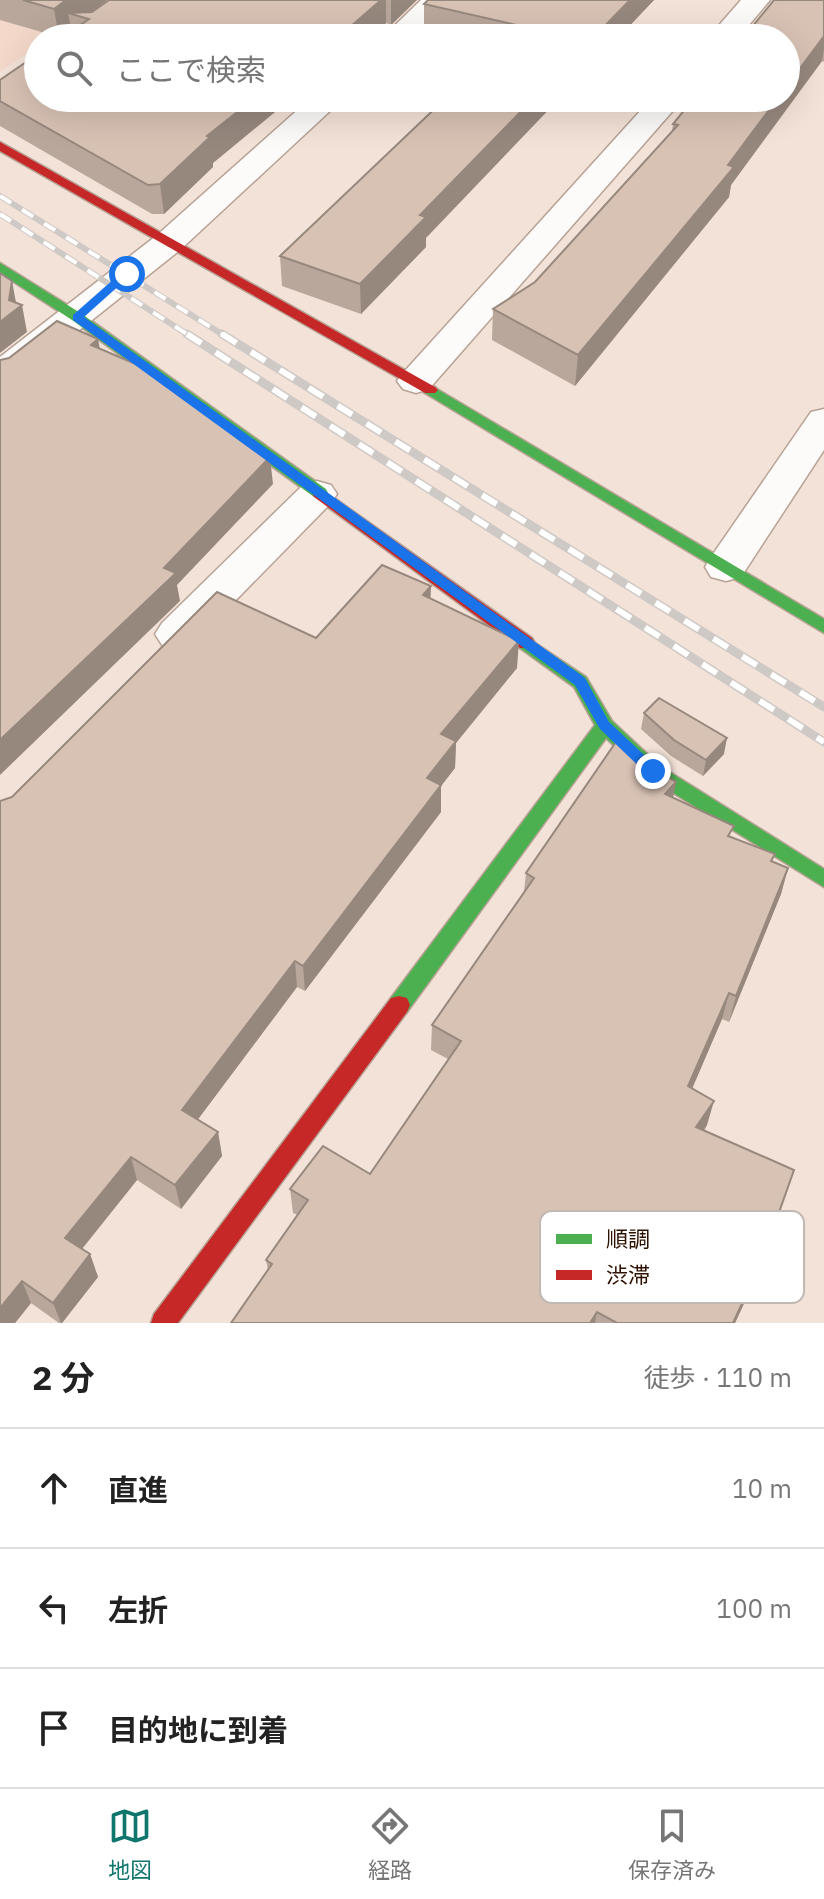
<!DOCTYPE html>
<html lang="ja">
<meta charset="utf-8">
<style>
body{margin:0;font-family:"IBM Plex Sans","Noto Sans JP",sans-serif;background:#f6f6f6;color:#222}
.stop{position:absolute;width:24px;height:24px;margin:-18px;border:6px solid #1a73e8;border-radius:50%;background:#fff}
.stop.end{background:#1a73e8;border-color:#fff;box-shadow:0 2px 8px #0008}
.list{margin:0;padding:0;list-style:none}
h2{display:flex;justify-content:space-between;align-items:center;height:104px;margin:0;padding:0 32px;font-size:34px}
h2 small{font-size:26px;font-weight:400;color:#767676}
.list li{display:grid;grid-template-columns:52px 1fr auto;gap:24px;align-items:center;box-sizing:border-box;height:120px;padding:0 32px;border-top:2px solid #e0e0e0}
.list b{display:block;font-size:30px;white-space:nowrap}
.list em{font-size:26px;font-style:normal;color:#767676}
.icon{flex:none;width:44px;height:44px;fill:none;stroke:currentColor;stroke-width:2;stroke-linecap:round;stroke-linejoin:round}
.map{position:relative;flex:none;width:824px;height:1323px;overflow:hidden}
.search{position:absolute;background:#fff;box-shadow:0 8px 32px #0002;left:24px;right:24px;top:24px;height:88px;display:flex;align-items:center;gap:20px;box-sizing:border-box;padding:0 28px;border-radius:44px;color:#767676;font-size:30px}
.sheet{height:464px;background:#fff}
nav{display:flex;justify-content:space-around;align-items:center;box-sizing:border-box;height:112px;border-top:2px solid #e0e0e0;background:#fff;font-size:22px;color:#767676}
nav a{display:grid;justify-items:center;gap:4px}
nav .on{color:#0f766e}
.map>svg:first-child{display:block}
.built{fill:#f4d9ca}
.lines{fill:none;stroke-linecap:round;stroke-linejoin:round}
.street-casing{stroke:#b7a295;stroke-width:3}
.fast-casing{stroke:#b7a295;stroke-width:3}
.jam-casing{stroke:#b7a295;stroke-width:3}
.street{fill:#fdfbf9;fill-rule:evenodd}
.fast{fill:#4caf50;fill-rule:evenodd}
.jam{fill:#c62828;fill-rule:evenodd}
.rail-far1-casing{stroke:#cfc9c6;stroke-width:6}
.rail-casing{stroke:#cfc9c6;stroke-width:9}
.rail-far1{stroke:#fff;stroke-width:4;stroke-dasharray:13;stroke-linecap:butt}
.rail{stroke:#fff;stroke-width:6;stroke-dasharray:17;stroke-linecap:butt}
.wall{fill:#baa79b}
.shaded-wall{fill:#97887e}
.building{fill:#d8c2b4;stroke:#97887e;stroke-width:2}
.route{fill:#1a73e8}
.key{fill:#fff;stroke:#c0b8b3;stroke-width:2}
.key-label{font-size:22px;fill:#2e1202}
</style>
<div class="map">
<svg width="824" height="1323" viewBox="0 0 824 1323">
<rect width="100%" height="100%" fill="#f3e2d7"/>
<path class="built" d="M 0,0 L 100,0 L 47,38 L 38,38 L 38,45 L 0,72 Z"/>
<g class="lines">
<defs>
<g id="street">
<path d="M 421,0 L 452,0 L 413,38 L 382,38 Z"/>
<path d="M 741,0 L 770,0 L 738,38 L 708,38 Z"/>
<path d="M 311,98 L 344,98 L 180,250 L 13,383 L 0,386 L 0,357 L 156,236 Z"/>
<path d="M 652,98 L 684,98 L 429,389 L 416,393 L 403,389 L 397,381 L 403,373 Z"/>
<path d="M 824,409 L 824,450 L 741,577 L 726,581 L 711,577 L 705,567 L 711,557 L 811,412 Z"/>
<path d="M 317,481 L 331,485 L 337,494 L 331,503 L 192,645 L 177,650 L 162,645 L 155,634 L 162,623 L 303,485 Z"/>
</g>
<g id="fast">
<path d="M 0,263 L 82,314 L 326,489 L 328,493 L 326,497 L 314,497 L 72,320 L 0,273 Z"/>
<path d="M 430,385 L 824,619 L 824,633 L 425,393 L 422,390 Z"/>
<path d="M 526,637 L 586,677 L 612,721 L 660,766 L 824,869 L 824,887 L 646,776 L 606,738 L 407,1012 L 399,1014 L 391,1012 L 388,1005 L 391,998 L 595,725 L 574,687 L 520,648 L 517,643 Z"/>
</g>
<g id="jam">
<path d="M 0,142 L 435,387 L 438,390 L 435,393 L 425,393 L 0,151 Z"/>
<path d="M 320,488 L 532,638 L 535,643 L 532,648 L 520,648 L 314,497 L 312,493 L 314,489 Z"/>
<path d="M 399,996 L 407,998 L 410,1005 L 407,1012 L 178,1323 L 151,1323 L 154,1314 L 391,998 Z"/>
</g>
</defs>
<use href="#street" class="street-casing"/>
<use href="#fast" class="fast-casing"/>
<use href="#jam" class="jam-casing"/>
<use href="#street" class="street"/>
<use href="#fast" class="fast"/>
<use href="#jam" class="jam"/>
<defs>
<g id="rail-far1">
<path d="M 0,196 L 225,336"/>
<path d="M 0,214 L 190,336"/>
</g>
<g id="rail">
<path d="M 187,334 L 824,742"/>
<path d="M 222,334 L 824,707"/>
</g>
</defs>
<use href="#rail-far1" class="rail-far1-casing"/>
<use href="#rail" class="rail-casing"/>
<use href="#rail-far1" class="rail-far1"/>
<use href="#rail" class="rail"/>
</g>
<g class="wall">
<path d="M 0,0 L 107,0 L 91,12 L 109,0 L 417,0 L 391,25 L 386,23 L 370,38 L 61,38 L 71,31 L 71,28 L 59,37 L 0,20 Z"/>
<path d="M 428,0 L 654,0 L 618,38 L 450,38 L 424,32 L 424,4 Z"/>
<path d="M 824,0 L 824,62 L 822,61 L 731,185 L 729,197 L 575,386 L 492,340 L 493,309 L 535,282 L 672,131 L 673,124 Z"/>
<path d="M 0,80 L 38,98 L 292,98 L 213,163 L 213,167 L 164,214 L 152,214 L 0,126 Z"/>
<path d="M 426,238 L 426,247 L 361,314 L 282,286 L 280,256 Z"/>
<path d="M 431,599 L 517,668 L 456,743 L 455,768 L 441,786 L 441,812 L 305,991 L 297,987 L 198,1119 L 218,1132 L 222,1156 L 181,1209 L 137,1180 L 82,1249 L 90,1254 L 98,1277 L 62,1323 L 59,1323 L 31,1303 L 15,1323 L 12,797 L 316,638 Z"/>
<path d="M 644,713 L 724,754 L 703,776 L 671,756 L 641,729 Z"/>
<path d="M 673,797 L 732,837 L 772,862 L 788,868 L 781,894 L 729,1022 L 722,1019 L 692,1088 L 707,1125 L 704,1131 L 754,1282 L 735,1323 L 231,1323 L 268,1270 L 266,1260 L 298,1215 L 293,1213 L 290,1189 L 370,1174 L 448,1059 L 431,1050 L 432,1025 L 524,892 L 526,873 Z"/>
</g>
<g class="shaded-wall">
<path d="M 66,0 L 107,0 L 84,18 L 68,13 L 71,28 L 59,37 L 54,9 Z"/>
<path d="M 381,0 L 386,0 L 386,23 L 370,38 L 342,38 L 342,34 Z"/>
<path d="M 391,0 L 417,0 L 391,25 Z"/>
<path d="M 630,0 L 654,0 L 618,38 L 593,38 Z"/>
<path d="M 824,36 L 824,49 L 822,61 L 731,185 L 729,197 L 575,386 L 578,355 L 728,165 L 778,98 L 786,98 L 786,87 Z"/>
<path d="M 255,98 L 292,98 L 213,163 L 213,167 L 164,214 L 160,184 L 207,136 Z"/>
<path d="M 534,98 L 560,98 L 426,238 L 426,247 L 361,314 L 360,284 L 420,215 Z"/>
<path d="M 12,281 L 17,308 L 22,305 L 27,332 L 0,353 L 0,322 L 9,300 Z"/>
<path d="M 98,339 L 103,366 L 91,345 Z"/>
<path d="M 270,457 L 273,484 L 177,585 L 180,601 L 0,775 L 0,740 Z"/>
<path d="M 431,586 L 430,613 L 423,595 Z"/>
<path d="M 519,641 L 517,668 L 456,743 L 455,768 L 441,786 L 441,812 L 305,991 L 303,966 L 427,778 L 441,734 Z"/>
<path d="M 727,738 L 724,754 L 703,776 L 706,760 Z"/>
<path d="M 676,782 L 671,809 L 665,794 Z"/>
<path d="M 788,868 L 781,894 L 729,1022 L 736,996 Z"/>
<path d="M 295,961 L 297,987 L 187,1134 L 182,1110 Z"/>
<path d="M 729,993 L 722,1019 L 683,1110 L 688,1086 Z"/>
<path d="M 714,1101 L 707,1125 L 689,1151 L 696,1127 Z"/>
<path d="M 218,1132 L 222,1156 L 181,1209 L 175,1185 Z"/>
<path d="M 131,1157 L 137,1180 L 73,1260 L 65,1238 Z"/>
<path d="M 90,1254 L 98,1277 L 62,1323 L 61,1323 L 53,1303 Z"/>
<path d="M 762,1260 L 754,1282 L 735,1323 L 733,1323 Z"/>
<path d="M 22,1281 L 31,1303 L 15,1323 L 0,1323 L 0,1308 Z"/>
<path d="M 597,1312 L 595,1323 L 590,1323 Z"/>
</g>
<g class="building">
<path d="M 23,0 L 66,0 L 54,9 Z"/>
<path d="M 109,0 L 381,0 L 342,34 L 336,33 L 329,38 L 61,38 L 89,19 L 68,13 L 92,12 Z"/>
<path d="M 428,0 L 630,0 L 593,38 L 509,38 L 521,26 L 424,4 Z"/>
<path d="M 774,0 L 824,0 L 824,36 L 786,87 L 786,38 L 743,38 Z"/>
<path d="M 38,54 L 38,98 L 255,98 L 207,136 L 210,137 L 160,184 L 148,185 L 0,101 L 0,80 Z"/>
<path d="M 446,98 L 534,98 L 420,215 L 426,217 L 360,284 L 280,256 Z"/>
<path d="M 694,98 L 778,98 L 728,165 L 734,167 L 578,355 L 493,309 L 535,282 L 678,125 L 673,124 Z"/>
<path d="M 0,273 L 12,281 L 9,300 L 22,305 L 0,322 Z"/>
<path d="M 57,321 L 98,339 L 91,345 L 145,368 L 270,457 L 164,568 L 176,573 L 0,740 L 0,360 L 9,358 Z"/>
<path d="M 382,565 L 431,586 L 423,595 L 519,641 L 441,734 L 456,741 L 427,778 L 441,785 L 303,966 L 295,961 L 182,1110 L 218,1132 L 175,1185 L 131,1157 L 65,1238 L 90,1254 L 53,1303 L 22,1281 L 0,1308 L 0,801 L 12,797 L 217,592 L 316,638 Z"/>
<path d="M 659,698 L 727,738 L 706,760 L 674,740 L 644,713 Z"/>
<path d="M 618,739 L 640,759 L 676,782 L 665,794 L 734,826 L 728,836 L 775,854 L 771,861 L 788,868 L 736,996 L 729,993 L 688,1086 L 714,1101 L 696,1127 L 794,1170 L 762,1260 L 733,1323 L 617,1323 L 597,1312 L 590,1323 L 231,1323 L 272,1264 L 266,1260 L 308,1200 L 290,1189 L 323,1146 L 370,1174 L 461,1041 L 432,1025 L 534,878 L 526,873 Z"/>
</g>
<path class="route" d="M 123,271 L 132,274 L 84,317 L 585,678 L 609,722 L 658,768 L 658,775 L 648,775 L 600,729 L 575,685 L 73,320 L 73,315 Z"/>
<rect x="540" y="1211" width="264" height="92" rx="12" class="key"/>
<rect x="556" y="1234" width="36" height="10" fill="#4caf50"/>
<rect x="556" y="1270" width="36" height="10" fill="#c62828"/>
<g class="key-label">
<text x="606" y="1247">順調</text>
<text x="606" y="1283">渋滞</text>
</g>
</svg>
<div class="stop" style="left:127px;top:274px"></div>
<div class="stop end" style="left:653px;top:771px"></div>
<div class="search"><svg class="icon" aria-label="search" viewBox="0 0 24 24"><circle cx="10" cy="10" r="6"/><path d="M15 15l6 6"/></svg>ここで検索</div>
</div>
<section class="sheet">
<h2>2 分<small>徒歩 · 110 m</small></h2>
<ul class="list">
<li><svg class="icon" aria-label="ahead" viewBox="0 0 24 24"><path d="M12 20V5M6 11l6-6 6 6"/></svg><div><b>直進</b></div><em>10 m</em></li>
<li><svg class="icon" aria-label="left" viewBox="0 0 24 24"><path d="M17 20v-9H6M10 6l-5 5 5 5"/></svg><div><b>左折</b></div><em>100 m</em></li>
<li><svg class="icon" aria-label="arrive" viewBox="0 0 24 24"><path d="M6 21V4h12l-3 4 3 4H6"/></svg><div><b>目的地に到着</b></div></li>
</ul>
</section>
<nav>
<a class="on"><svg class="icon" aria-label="map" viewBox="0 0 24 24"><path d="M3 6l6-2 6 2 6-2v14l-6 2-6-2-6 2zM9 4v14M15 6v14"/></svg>地図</a>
<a><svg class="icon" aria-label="directions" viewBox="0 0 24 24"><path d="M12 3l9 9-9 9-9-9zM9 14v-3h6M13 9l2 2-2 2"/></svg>経路</a>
<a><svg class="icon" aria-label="saved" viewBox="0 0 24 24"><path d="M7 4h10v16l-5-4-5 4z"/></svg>保存済み</a>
</nav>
